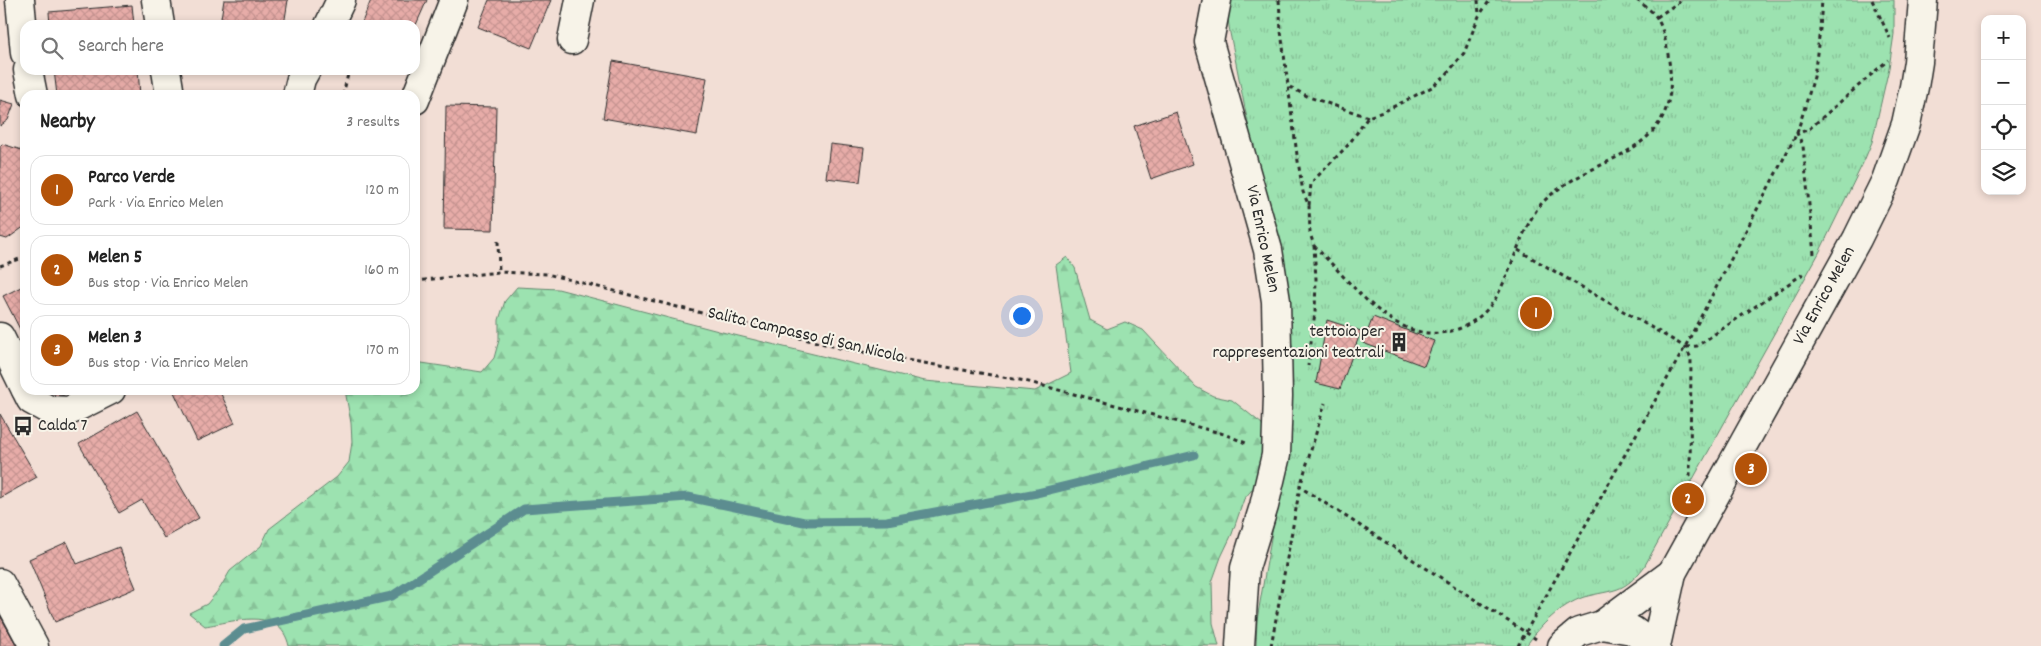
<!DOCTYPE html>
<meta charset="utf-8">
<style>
body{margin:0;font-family:Dekko,sans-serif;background:#f2f2f2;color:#222}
.controls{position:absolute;right:15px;top:15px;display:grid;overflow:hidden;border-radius:10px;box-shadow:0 2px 8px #0003}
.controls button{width:45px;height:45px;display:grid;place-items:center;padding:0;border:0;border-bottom:1px solid #e0e0e0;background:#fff;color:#222;font:25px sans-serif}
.you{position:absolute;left:1021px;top:315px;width:18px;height:18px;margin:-12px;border:4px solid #fff;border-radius:50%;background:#1a73e8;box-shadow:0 0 0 8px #1a73e833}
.badge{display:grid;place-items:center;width:32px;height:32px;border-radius:50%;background:#b45309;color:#fff;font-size:16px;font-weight:700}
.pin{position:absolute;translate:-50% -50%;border:2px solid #fff;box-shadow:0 1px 5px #0006}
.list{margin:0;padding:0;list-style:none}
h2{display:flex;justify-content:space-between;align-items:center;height:65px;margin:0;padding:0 20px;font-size:21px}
h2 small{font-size:16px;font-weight:400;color:#767676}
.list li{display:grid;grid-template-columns:32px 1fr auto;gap:15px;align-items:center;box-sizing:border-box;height:70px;margin:0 10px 10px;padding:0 10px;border:1px solid #e0e0e0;border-radius:15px}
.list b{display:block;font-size:19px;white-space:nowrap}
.list p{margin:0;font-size:16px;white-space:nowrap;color:#767676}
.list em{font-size:16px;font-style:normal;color:#767676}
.icon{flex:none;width:28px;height:28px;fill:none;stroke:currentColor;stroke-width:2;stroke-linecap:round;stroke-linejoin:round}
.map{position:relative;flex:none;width:2041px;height:646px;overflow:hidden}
.search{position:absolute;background:#fff;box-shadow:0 2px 8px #0003;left:20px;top:20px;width:400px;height:55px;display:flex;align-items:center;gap:12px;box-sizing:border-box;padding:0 18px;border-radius:15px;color:#767676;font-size:19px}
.panel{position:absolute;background:#fff;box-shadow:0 2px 8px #0003;left:20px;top:90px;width:400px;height:305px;border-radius:15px}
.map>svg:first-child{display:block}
.forest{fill:url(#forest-firs);stroke:#64866e}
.park{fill:url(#park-tufts);stroke:#64866e}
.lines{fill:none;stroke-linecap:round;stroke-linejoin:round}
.stream{stroke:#5c8d90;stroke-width:9}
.building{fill:url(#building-cross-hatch);stroke:#2b2b2b}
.minor-casing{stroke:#2b2b2b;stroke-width:31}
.path{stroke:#2b2b2b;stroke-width:3;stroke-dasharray:4 4;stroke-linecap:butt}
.minor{stroke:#f7f3e8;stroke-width:28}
.labels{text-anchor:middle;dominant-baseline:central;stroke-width:4;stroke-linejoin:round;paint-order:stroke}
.street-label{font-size:18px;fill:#2b2b2b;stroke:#f7f3e8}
.poi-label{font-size:18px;fill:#2b2b2b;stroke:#f7f3e8;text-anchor:end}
</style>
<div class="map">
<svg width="2041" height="646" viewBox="0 0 2041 646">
<defs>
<pattern id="forest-firs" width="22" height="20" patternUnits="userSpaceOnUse" patternTransform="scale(1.25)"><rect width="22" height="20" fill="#9ce2b0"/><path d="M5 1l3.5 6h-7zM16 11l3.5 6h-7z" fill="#87c298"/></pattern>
<pattern id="park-tufts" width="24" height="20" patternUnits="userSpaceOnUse" patternTransform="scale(1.25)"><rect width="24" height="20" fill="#9ce2b0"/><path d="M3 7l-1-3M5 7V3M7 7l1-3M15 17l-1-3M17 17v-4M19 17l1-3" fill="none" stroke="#87c298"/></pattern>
<pattern id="building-cross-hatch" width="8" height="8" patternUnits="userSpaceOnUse" patternTransform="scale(1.25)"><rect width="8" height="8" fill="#e7aca8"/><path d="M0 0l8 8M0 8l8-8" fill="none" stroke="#c69491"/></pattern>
</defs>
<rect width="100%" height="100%" fill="#f2ded5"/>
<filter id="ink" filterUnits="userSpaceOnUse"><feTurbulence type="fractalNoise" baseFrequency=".02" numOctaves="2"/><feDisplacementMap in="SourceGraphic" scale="10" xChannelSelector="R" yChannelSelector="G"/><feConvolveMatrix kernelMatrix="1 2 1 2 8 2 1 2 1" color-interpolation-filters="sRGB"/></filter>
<g filter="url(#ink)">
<path class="forest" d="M 1067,257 L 1075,268 L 1090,320 L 1107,329 L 1125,322 L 1143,330 L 1196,387 L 1213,396 L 1232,400 L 1262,424 L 1266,433 L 1255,486 L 1244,499 L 1232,534 L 1221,557 L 1212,582 L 1213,623 L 1219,646 L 289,646 C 280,605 233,622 205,626 L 189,613 L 207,604 L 220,588 L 230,571 L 261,546 L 269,529 L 337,477 L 349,462 L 352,442 L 351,423 L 345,390 L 415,390 L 415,362 L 482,372 L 494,358 L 499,340 L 499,320 L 505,301 L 517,287 L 558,289 L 726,333 L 925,381 L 1035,391 L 1071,373 L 1056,265 Z"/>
<path class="park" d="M 1230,0 L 1894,0 L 1894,34 L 1889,68 L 1872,142 L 1864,161 L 1819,253 L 1644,567 C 1623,594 1614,589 1584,597 C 1560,605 1540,626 1526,646 L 1256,646 L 1257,620 L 1275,515 L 1293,350 L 1230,33 L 1228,19 Z"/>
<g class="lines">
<path class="stream" d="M 223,646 L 244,629 L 392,596 L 524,509 L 688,497 L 804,522 L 887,521 L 1037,493 L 1194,455"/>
</g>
<g class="building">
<path d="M 224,0 L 288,0 L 284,25 L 230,25 L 231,20 L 221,18 Z"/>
<path d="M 371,0 L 427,0 L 415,27 L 415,25 L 361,25 Z"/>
<path d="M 489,0 L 551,0 L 531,48 L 478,27 Z"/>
<path d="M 132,5 L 134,25 L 50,25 L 49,12 Z"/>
<path d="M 613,61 L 707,78 L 697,135 L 603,118 Z"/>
<path d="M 54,70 L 138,70 L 140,95 L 57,95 Z"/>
<path d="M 0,100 L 14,104 L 8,120 L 0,126 Z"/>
<path d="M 446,106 L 496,107 L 493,230 L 444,229 Z"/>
<path d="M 1176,112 L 1193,164 L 1151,179 L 1134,126 Z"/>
<path d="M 2,144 L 25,151 L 25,226 L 7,239 L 0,237 L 0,146 Z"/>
<path d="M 830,144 L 864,148 L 860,182 L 826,178 Z"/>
<path d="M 25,285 L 25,339 L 3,296 Z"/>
<path d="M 1373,317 L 1434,341 L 1424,366 L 1363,343 Z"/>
<path d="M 1327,320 L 1361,331 L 1340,389 L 1316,383 Z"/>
<path d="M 52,390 L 72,390 L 56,398 Z"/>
<path d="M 173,390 L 219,390 L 235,423 L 197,441 Z"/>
<path d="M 137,411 L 199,518 L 164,538 L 142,500 L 119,513 L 79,444 Z"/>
<path d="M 0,414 L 37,477 L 0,498 Z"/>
<path d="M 67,542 L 77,564 L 119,547 L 136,588 L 55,622 L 29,559 Z"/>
<path d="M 0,615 L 17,646 L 0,646 Z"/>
</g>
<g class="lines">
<defs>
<g id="minor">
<path d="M 20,0 L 25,53"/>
<path d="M 156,0 L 160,25"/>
<path d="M 1217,0 L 1209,42 L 1268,250 L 1276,301 L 1278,396 L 1276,455 L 1264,506 L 1245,568 L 1240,646"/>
<path d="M 329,25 L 341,0"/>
<path d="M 572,40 L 580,0"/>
<path d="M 28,70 L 33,95"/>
<path d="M 166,70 L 170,95"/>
<path d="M 297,95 L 301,79 L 306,70"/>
<path d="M 415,100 L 454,0"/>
<path d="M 0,337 L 25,388"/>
<path d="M 26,390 L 31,400 L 49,410 L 69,411 L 111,390"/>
<path d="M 0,583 L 34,646"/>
<path d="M 1602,625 L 1672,573"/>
<path d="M 1562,646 L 1579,632 L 1602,625 L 1632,630 L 1654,646"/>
<path d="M 1656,646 L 1672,573 L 1857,239 L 1886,180 L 1906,124 L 1914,87 L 1918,62 L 1923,0"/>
</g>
</defs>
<use href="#minor" class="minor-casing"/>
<g class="path">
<path d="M 1279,0 L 1281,31 L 1297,155 L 1303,192 L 1309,206 L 1310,233 L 1314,246 L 1316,279 L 1315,312 L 1308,366"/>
<path d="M 1478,0 L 1479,16"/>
<path d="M 1872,0 L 1890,38"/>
<path d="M 1657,17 L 1682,0"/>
<path d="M 1290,87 L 1309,97 L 1368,117"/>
<path d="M 343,95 L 349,70"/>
<path d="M 1309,205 L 1311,183 L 1349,144 L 1368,117 L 1383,112 L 1432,87 L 1446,75 L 1464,53 L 1479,16 L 1490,0"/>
<path d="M 498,241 L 499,272"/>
<path d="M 1314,246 C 1353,282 1395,351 1458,329 C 1476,322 1491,309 1499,292 C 1513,266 1524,221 1544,201 C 1595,152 1683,158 1669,61 C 1667,47 1664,30 1657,18 C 1653,11 1643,5 1637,0"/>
<path d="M 1518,250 L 1685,347 L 1691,358 L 1690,477 L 1692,478"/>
<path d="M 1814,254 L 1803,146 L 1797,133 L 1808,130 L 1888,60"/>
<path d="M 0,266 L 25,257"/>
<path d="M 415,281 L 499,272 L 547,274 L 840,348 L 1025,381 L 1224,434 L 1248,444"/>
<path d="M 1686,347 L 1697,346 L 1803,274"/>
<path d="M 1300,484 L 1300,487 L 1536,639"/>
<path d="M 1271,646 L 1300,487 L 1325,403"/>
<path d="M 1518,646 L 1685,347 L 1797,133 L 1814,77 L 1820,29 L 1822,0"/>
</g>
<use href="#minor" class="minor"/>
</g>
</g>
<defs>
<symbol id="building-bare" viewBox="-9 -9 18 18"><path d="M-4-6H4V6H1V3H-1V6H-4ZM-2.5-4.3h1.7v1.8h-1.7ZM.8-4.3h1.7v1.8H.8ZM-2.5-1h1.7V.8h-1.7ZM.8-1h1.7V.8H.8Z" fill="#2b2b2b" stroke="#f7f3e8" stroke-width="2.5" paint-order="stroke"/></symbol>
<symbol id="bus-bare" viewBox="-9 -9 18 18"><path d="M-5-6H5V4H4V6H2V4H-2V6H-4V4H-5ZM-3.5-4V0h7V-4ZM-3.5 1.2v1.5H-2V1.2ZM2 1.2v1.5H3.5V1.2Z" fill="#2b2b2b" stroke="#f7f3e8" stroke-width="2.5" paint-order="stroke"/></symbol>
</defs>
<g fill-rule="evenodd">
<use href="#building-bare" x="1385" y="328" width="28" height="28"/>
<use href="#bus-bare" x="9" y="412" width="28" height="28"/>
</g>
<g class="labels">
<g class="street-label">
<text transform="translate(1262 239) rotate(78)">Via Enrico Melen</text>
<text transform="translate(1825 296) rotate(-61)">Via Enrico Melen</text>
<text transform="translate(806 336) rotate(13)">Salita Campasso di San Nicola</text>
</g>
<g class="poi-label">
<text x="1384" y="332">tettoia per<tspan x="1384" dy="21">rappresentazioni teatrali</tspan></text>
<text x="38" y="426" text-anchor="start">Calda 7</text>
</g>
</g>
</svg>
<div class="controls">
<button>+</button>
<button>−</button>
<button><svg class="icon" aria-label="locate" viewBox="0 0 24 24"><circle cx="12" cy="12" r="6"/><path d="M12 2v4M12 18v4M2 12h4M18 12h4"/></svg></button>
<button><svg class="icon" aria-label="layers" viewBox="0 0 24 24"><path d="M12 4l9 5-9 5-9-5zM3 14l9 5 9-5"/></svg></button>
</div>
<div class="you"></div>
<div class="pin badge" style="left:1536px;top:313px">1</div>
<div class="pin badge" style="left:1688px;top:499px">2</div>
<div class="pin badge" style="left:1751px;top:469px">3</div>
<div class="search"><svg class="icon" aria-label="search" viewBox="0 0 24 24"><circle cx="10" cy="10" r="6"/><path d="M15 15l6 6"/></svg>Search here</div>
<section class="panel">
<h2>Nearby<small>3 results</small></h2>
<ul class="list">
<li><span class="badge">1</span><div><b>Parco Verde</b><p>Park · Via Enrico Melen</p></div><em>120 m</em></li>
<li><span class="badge">2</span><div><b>Melen 5</b><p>Bus stop · Via Enrico Melen</p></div><em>160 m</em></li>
<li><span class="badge">3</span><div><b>Melen 3</b><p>Bus stop · Via Enrico Melen</p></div><em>170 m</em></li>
</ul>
</section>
</div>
